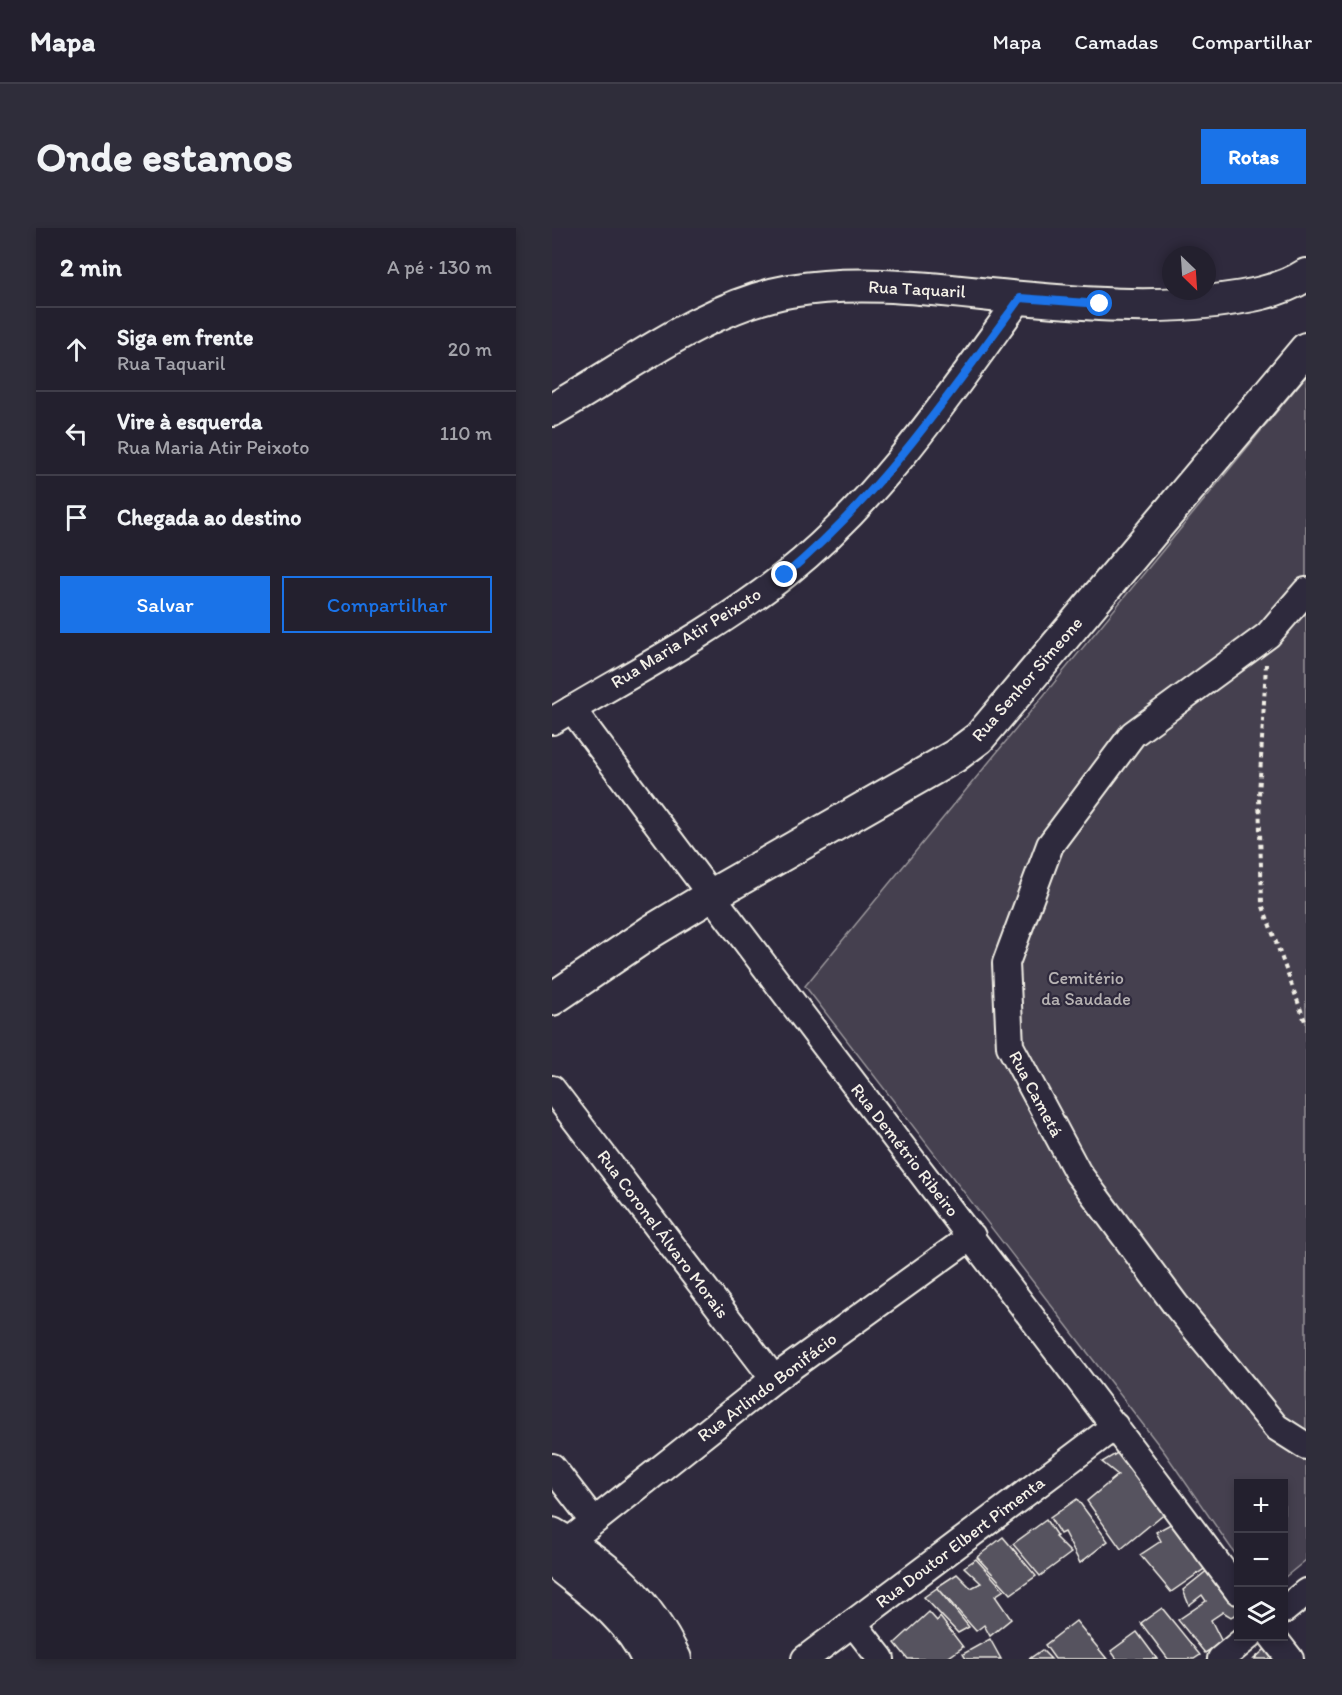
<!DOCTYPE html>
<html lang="pt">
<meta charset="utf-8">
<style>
body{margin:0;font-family:Itim,sans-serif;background:#2f2d3a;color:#f1f3f6}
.controls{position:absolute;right:18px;bottom:18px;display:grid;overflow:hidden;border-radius:0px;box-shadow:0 3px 9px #0003}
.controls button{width:54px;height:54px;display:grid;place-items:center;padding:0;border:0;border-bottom:2px solid #403e4a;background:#23202e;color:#f1f3f6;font:30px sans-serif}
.compass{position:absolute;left:610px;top:18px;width:54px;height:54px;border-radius:50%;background:#23202e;box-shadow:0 3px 9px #0003;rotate:155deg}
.stop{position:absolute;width:18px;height:18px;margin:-14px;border:4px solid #1a73e8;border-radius:50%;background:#fff}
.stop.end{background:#1a73e8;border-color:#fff;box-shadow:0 2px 6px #0008}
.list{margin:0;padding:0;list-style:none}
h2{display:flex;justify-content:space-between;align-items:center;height:78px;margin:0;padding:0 24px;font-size:26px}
h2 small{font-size:20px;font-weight:400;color:#a3a3aa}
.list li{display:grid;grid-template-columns:39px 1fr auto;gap:18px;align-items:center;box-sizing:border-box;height:84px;padding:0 24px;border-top:2px solid #403e4a}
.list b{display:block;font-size:22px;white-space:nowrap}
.list p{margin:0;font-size:20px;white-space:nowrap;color:#a3a3aa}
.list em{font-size:20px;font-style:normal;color:#a3a3aa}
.actions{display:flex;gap:12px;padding:18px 24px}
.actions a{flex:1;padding:14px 0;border:2px solid #1a73e8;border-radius:0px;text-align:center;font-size:21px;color:#1a73e8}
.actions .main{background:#1a73e8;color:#fff}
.icon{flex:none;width:33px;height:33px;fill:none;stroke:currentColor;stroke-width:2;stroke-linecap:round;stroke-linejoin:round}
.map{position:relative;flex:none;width:754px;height:1431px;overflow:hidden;border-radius:0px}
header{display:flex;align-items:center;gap:36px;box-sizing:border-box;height:84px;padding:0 30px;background:#23202e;border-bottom:2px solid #403e4a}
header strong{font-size:28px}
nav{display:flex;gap:33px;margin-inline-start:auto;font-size:21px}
.intro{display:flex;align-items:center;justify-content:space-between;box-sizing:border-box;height:144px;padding:0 36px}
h1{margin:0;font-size:42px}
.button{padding:15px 27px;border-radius:0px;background:#1a73e8;color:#fff;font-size:21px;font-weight:700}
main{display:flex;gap:36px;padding:0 36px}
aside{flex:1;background:#23202e;border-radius:0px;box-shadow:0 3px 9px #0003}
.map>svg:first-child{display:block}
.green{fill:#454050;stroke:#9c989c;stroke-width:1.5}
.building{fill:#56525f;stroke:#f4f1e8;stroke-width:1.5}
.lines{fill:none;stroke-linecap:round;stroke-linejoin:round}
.minor-casing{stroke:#f4f1e8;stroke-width:30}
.tertiary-casing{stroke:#f4f1e8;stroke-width:36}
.path{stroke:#f4f1e8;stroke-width:4;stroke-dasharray:4.5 4.5;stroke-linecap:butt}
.minor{stroke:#2f2a3d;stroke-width:26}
.tertiary{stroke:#2f2a3d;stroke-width:32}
.route{stroke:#1a73e8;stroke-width:8}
.labels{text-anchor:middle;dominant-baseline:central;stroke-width:4.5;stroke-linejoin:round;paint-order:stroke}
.street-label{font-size:18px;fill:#f4f1e8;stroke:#2f2a3d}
.park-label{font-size:18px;fill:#b7b3b3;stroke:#2f2a3d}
</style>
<header>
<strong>Mapa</strong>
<nav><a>Mapa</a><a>Camadas</a><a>Compartilhar</a></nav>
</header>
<div class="intro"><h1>Onde estamos</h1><a class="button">Rotas</a></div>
<main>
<aside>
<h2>2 min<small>A pé · 130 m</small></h2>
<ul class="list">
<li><svg class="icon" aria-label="ahead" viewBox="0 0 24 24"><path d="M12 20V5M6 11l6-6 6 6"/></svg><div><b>Siga em frente</b><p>Rua Taquaril</p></div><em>20 m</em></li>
<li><svg class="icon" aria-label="left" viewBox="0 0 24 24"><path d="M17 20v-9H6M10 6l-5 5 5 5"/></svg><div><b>Vire à esquerda</b><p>Rua Maria Atir Peixoto</p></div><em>110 m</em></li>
<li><svg class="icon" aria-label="arrive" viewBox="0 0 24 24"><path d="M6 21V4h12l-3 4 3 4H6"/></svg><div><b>Chegada ao destino</b></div></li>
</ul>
<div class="actions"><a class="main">Salvar</a><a>Compartilhar</a></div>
</aside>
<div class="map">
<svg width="754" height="1431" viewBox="0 0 754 1431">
<rect width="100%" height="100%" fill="#2f2a3d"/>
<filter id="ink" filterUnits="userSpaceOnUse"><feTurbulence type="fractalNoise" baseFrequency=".0167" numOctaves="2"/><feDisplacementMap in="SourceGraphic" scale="12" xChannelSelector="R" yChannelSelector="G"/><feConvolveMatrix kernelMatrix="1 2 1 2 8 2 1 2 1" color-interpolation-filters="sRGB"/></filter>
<g filter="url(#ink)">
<path class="green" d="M 754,148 L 754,1332 L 732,1350 L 732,1256 L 686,1256 L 686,1330 L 613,1225 L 253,758 Z"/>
<g class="building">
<path d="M 567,1224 L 615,1283 L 569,1321 L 535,1273 L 566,1247 L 550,1234 Z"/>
<path d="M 525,1271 L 556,1313 L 528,1335 L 512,1304 L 508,1306 L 498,1290 Z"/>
<path d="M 494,1292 L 505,1308 L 503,1309 L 519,1325 L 488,1348 L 461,1316 Z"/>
<path d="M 624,1293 L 658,1337 L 619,1364 L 588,1327 L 609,1313 L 604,1304 Z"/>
<path d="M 451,1309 L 484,1348 L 459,1366 L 425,1329 Z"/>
<path d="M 424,1331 L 452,1362 L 443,1368 L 459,1391 L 438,1408 L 432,1397 L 424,1403 L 385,1359 L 405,1346 L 419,1360 L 429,1355 L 412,1339 Z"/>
<path d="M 662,1337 L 673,1367 L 686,1378 L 686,1385 L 679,1389 L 671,1384 L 659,1392 L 670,1414 L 653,1425 L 626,1392 L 654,1373 L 650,1367 L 637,1377 L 631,1362 Z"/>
<path d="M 385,1360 L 417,1399 L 406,1405 L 372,1369 Z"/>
<path d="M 610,1380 L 648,1427 L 642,1431 L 616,1431 L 589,1395 Z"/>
<path d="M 377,1384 L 385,1393 L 388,1389 L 411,1419 L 394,1431 L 356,1431 L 343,1415 Z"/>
<path d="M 524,1393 L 555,1431 L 503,1431 L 493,1417 Z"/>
<path d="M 585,1404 L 605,1431 L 565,1431 L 559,1423 Z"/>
<path d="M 438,1411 L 449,1431 L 414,1431 L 411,1426 Z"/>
<path d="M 720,1415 L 730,1431 L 702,1431 Z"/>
<path d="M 490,1422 L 499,1431 L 477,1431 Z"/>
</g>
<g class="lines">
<defs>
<g id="minor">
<path d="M 754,363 L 716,407 L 581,506 L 498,617 L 454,735 L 458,818 L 526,945 L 623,1076 L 724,1199 L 754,1218"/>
<path d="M 20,481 C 239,777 466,1068 686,1363"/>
<path d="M 0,493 C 78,446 163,403 234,346 C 329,270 397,168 468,70"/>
<path d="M 0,861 L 222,1151"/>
<path d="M 0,1239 L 41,1292"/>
<path d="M 2,1325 L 222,1151 L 420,1008"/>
<path d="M 732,1382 L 754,1364"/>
<path d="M 301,1395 L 329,1431"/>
<path d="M 720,1408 L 738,1431"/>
<path d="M 253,1431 L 563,1198"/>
<path d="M 669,1431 L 697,1408"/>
</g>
<g id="tertiary">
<path d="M 0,182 C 75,140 153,78 238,63 C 315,50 392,63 469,70 C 534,76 599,81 663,73 C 694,69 728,64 754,47"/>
<path d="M 0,771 L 100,703 L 158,668 L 403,528 L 427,510 L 754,121"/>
<path d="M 0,1306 C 58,1339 93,1370 123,1431"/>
<path d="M 0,1332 C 36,1361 76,1388 96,1431"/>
</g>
</defs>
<use href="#minor" class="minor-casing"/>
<use href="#tertiary" class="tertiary-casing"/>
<path class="path" d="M 714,436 L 707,568 L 710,676 L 754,796"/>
<use href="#minor" class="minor"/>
<use href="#tertiary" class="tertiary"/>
</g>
</g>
<g class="lines" filter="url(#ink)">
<path class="route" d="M 233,347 C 327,268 396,169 468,70 L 548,76"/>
</g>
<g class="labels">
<g class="street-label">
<text transform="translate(365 61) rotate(3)">Rua Taquaril</text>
<text transform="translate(134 410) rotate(-32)">Rua Maria Atir Peixoto</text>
<text transform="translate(475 451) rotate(-49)">Rua Senhor Simeone</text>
<text transform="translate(484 866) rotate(62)">Rua Cametá</text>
<text transform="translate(353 922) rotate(52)">Rua Demétrio Ribeiro</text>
<text transform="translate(111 1006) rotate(53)">Rua Coronel Álvaro Morais</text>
<text transform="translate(215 1159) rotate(-37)">Rua Arlindo Bonifácio</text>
<text transform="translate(408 1314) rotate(-37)">Rua Doutor Elbert Pimenta</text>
</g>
<g class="park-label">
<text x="534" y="750">Cemitério<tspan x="534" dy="21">da Saudade</tspan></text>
</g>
</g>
</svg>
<div class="controls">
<button>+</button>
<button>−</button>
<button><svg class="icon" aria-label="layers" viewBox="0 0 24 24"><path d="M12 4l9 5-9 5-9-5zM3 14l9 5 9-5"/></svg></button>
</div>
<svg class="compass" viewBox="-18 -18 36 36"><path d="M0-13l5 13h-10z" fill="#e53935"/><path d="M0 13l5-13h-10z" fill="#a3a3aa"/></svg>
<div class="stop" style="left:548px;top:76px"></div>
<div class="stop end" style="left:233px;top:347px"></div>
</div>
</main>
